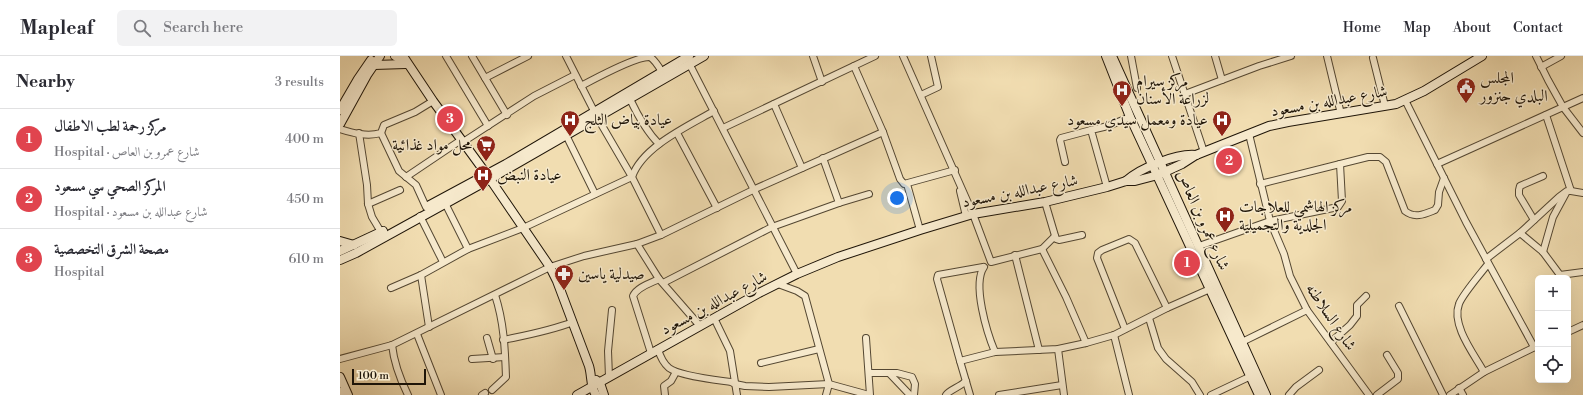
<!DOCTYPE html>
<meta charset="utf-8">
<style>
body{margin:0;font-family:"Libre Bodoni",Amiri,serif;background:#f2f2f3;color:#2b2b33}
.controls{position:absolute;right:12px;bottom:12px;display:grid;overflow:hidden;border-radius:6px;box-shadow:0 4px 16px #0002}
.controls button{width:36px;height:36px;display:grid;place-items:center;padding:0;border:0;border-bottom:1px solid #e1e1e2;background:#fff;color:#2b2b33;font:20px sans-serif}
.scale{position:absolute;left:12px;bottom:10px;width:74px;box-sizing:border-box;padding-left:4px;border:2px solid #1f1508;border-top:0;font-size:11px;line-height:14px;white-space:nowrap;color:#1f1508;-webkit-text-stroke:3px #f6e9cc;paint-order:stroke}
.you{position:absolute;left:557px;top:142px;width:14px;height:14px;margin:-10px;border:3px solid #fff;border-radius:50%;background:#1a73e8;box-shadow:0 0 0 6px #1a73e833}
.badge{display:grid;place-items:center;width:26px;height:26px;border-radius:50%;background:#1a73e8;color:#fff;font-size:13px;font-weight:700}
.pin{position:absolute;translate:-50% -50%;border:2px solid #fff;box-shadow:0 1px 4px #0006}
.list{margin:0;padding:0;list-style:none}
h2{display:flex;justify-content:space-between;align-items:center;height:52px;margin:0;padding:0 16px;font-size:17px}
h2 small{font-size:13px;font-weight:400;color:#7c7c81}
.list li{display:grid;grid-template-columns:26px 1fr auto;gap:12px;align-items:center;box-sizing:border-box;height:60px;padding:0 16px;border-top:1px solid #e1e1e2}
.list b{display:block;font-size:15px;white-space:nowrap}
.list p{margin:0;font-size:13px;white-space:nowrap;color:#7c7c81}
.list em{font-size:13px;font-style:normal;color:#7c7c81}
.icon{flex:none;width:22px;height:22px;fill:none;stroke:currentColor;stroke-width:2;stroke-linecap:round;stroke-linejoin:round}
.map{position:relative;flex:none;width:1243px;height:339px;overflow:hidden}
header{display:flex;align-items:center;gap:24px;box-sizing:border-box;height:56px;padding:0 20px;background:#fff;border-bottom:1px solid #e1e1e2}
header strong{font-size:19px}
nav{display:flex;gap:22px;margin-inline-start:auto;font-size:14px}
.search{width:280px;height:36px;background:#f2f2f3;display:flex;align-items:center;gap:10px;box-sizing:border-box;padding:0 14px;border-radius:6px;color:#7c7c81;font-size:15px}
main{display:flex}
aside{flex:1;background:#fff}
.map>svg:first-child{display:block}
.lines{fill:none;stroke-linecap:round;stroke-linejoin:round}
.street-casing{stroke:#544732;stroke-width:8}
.secondary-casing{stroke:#1f1508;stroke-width:10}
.street{stroke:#f6e9cc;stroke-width:6}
.secondary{stroke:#f6e9cc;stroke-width:8}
.labels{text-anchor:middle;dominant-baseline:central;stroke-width:3;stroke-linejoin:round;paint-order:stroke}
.poi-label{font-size:16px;fill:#1f1508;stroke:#f6e9cc;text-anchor:start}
.street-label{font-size:16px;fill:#1f1508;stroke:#f6e9cc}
</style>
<header>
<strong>Mapleaf</strong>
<div class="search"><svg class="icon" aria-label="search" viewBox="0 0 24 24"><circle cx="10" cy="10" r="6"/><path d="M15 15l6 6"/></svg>Search here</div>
<nav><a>Home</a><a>Map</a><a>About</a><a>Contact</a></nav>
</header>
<main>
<aside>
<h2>Nearby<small>3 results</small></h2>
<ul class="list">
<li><span class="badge" style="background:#e0444e">1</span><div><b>مركز رحمة لطب الاطفال</b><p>Hospital · شارع عمرو بن العاص</p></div><em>400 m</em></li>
<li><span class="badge" style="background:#e0444e">2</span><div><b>المركز الصحي سي مسعود</b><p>Hospital · شارع عبدالله بن مسعود</p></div><em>450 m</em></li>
<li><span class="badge" style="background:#e0444e">3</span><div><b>مصحة الشرق التخصصية</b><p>Hospital</p></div><em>610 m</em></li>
</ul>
</aside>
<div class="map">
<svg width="1243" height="339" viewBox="0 0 1243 339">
<rect width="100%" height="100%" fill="#f1ddb1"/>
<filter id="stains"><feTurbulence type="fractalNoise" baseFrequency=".005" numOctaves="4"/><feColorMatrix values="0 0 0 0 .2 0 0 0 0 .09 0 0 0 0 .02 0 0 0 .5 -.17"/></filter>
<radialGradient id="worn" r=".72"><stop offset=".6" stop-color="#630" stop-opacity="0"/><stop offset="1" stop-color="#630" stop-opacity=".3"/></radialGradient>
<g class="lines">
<defs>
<g id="street">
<path d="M 106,0 L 148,70"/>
<path d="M 132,0 L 167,59"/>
<path d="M 226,0 L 254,55"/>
<path d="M 473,0 L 482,26"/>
<path d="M 563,0 L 633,158 L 651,206 L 702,193 L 715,180"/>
<path d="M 791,0 L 797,32"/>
<path d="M 832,0 L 864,96"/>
<path d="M 875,0 L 882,24"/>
<path d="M 987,0 L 1001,58"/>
<path d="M 1196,0 L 1208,24 L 1223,51 L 1243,77"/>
<path d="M 1033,2 L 1045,50"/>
<path d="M 351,5 L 351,11 L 457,218"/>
<path d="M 514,10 L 543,76 L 560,123 L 564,128 L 615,114"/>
<path d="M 1201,11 L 1221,0"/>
<path d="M 145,22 L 188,0"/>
<path d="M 241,30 C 254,23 297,0 310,1 C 315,4 319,11 322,16"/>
<path d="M 845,38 L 919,10 L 951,0"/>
<path d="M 581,39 L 598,31 L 591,0"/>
<path d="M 290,43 C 298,60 306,75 319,88"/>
<path d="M 1065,44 L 1126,166 L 1194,291"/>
<path d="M 434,48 L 462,112"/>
<path d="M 1206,59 L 1231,135"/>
<path d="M 257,61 L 292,121 L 321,179"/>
<path d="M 383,72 L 535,0"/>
<path d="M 0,73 C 13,77 27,81 41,77 L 44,69 L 75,56 L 93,45"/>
<path d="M 19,77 L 27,129 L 28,148 L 32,161 L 41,176"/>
<path d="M 41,77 L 59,115 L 76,129 L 86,151"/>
<path d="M 337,77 L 377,152"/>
<path d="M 909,78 L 930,165 L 944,198 L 950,220 L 967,254 L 1029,339"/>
<path d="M 226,79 L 255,138"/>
<path d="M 123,86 L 194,40 L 235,19"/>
<path d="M 483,102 L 499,147"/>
<path d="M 725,106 L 720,84 L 721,82 L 751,74"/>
<path d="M 1097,108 L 1243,42"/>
<path d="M 66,121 L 121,84"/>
<path d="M 567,128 L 580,174"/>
<path d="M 920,128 L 1028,101 L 1040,101 L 1046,106 L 1065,155 C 1075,163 1085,158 1095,154 L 1098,149 L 1099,136 L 1104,122"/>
<path d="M 767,131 L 751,74 L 768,70 L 790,61"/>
<path d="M 620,135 L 626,160"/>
<path d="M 705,146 L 716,183 L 719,184 L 742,179"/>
<path d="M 105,147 L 128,193"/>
<path d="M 28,148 L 60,134"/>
<path d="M 80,160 L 103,206"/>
<path d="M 1194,164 L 1179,139 L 1179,134 L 1180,130 L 1203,120"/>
<path d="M 1180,177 L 1203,196 L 1220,219 L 1243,216"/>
<path d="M 297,188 L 319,223 L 360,270"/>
<path d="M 859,190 L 930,165 L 998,151 L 1002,145 L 1000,108"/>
<path d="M 702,193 L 726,241 L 746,287"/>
<path d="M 1203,196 L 1213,161 L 1226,137"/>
<path d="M 675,199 L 699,294"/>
<path d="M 1146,203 L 1180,177 L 1219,141 L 1227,135 L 1231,135 L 1243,137"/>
<path d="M 644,211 C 632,228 647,277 655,296"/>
<path d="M 81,219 L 89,271"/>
<path d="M 323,227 L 432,171 L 499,147 L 529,138"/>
<path d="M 438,228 L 457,235 L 465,240 L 489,328 L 486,339"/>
<path d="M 51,232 L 81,219 L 128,193 L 183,172 L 292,121 C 302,91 348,70 374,55"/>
<path d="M 1059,250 L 1103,339"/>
<path d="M 374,262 L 390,295 L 397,339"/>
<path d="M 809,262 L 818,292 L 826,303 L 852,326 L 860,339"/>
<path d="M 785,273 L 757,202 L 758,197 L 762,194 L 789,183 L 795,187 L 827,252"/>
<path d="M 1228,276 L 1243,269"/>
<path d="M 77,278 L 101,339"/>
<path d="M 774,279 L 789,339"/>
<path d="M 147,282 L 153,303"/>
<path d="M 526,282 L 530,339"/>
<path d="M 163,284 C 187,279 210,275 233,266"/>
<path d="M 902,286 L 967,254"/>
<path d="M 991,286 L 1010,269 L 1017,260 L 1017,249 L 1026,240"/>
<path d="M 52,289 C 54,307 60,323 68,339"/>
<path d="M 318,293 C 320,300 323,307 329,312 C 339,320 377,324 391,326 L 395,328 L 405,330 L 429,331 L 489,328 L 529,339"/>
<path d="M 718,293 L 724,339"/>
<path d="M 311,297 L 293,240 C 297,231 311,227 319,223"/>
<path d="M 0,303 L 52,289 L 210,211 L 244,200 L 297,188 L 321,179 L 415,133 L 543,76"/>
<path d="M 132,303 L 165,301"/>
<path d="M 620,305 L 597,223 L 598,219 L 643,211"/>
<path d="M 421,307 L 479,293"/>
<path d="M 1144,316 C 1134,298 1111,269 1119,248 C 1122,239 1141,217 1148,208"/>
<path d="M 529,317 L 549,317 L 570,339"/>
<path d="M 549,317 L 557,317 L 572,321 L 575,328 L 574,339"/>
<path d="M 269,321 L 268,295 L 272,254"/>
<path d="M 1119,332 L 1123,339"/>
<path d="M 152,334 L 166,321 C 165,293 164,266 155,239"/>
<path d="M 142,339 L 145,337"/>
<path d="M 325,339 L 324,330 L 331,325 L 336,316"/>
<path d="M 606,339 C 609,334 620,331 626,325"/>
<path d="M 630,339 L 620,305 L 655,296 L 718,293 L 746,287 L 774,279 L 827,252 L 870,233"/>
<path d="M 659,339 L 722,329"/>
<path d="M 871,339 L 911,320"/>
<path d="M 949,339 L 956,331 L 979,314"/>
<path d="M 1037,339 L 1058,323 L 1058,317 L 1047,299"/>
<path d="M 1110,339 L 1144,316 L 1197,290"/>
</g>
<g id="secondary">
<path d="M 55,0 L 67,8"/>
<path d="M 63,0 L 93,45 L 150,123 L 210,211 L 217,225 L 249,310 C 252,320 250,330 256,339"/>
<path d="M 766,0 L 790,61 L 919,339"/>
<path d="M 772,0 L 926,339"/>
<path d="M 34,9 L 66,8"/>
<path d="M 0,54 L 18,23 L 31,4"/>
<path d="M 0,68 L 27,19 L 40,0"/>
<path d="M 786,125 C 800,112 837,97 856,99"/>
<path d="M 88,150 L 166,108 L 349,0"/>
<path d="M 0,185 L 14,189"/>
<path d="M 0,195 L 43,175"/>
<path d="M 0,204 L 16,197 L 150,123 L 364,0"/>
<path d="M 0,321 L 8,339"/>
<path d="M 256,324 L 260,327 L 264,339"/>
<path d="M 0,336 L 1,339"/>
<path d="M 237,339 L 419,237 L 457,218 L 498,201 L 580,174 L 633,158 L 705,146 L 767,131 L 786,125 L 795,125 L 818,119 L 842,108 L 856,99 L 929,70 L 948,66 L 1056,48 L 1084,35 L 1142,0"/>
</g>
</defs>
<use href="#street" class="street-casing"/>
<use href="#secondary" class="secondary-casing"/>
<use href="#street" class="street"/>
<use href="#secondary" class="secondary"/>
</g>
<defs>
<symbol id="civic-pin" viewBox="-11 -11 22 30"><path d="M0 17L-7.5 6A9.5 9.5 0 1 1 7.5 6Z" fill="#8f2418" stroke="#f6e9cc"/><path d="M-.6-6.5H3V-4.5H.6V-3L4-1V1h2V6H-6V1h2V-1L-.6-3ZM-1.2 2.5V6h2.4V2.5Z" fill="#fff"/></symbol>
<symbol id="hospital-pin" viewBox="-11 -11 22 30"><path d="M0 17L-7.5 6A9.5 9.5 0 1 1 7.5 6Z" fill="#8f2418" stroke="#f6e9cc"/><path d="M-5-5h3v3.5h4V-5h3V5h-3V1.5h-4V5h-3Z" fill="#fff"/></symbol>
<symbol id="supermarket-pin" viewBox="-11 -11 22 30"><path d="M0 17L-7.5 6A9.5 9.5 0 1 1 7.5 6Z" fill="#8f2418" stroke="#f6e9cc"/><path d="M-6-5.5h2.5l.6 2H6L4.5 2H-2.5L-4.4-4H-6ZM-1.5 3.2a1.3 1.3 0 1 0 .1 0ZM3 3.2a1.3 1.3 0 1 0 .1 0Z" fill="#fff"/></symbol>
<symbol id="pharmacy-pin" viewBox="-11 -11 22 30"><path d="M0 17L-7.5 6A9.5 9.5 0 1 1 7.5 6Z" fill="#8f2418" stroke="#f6e9cc"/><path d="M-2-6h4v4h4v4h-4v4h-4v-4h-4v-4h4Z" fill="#fff"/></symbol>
</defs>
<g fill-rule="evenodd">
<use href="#civic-pin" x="1115" y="20" width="22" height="30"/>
<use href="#hospital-pin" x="771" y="23" width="22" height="30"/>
<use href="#hospital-pin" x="219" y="53" width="22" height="30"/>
<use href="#hospital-pin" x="871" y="53" width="22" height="30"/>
<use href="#supermarket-pin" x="135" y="78" width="22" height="30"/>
<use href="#hospital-pin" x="132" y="108" width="22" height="30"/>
<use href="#hospital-pin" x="874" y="149" width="22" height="30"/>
<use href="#pharmacy-pin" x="213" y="207" width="22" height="30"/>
</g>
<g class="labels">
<g class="poi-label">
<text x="1140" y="22">المجلس<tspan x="1140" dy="18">البلدي جنزور</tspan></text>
<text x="796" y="25">مركز سيرام<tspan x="796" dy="18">لزراعة الأسنان</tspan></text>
<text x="244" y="64">عيادة بياض الثلج</text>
<text x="868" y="64" text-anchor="end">عيادة ومعمل سيدي مسعود</text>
<text x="132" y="89" text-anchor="end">محل مواد غذائية</text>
<text x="157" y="119">عيادة النبض</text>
<text x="899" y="151">مركز الهاشمي للعلاجات<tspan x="899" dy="18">الجلدية والتجميلية</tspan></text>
<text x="238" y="218">صيدلية ياسين</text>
</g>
<g class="street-label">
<text transform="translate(989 45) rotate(-10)">شارع عبدالله بن مسعود</text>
<text transform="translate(680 135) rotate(-11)">شارع عبدالله بن مسعود</text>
<text transform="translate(863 164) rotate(66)">شارع عمرو بن العاص</text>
<text transform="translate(374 247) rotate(-28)">شارع عبدالله بن مسعود</text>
<text transform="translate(991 261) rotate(56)">شارع السلاطنه</text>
</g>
</g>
<rect width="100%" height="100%" filter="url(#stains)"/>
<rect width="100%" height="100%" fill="url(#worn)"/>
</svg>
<div class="controls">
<button>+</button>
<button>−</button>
<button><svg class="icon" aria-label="locate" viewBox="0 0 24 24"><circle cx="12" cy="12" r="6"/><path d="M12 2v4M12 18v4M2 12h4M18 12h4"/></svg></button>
</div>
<div class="scale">100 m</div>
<div class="you"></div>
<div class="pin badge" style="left:847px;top:207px;background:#e0444e">1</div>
<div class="pin badge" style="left:889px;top:105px;background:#e0444e">2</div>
<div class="pin badge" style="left:110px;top:63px;background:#e0444e">3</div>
</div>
</main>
